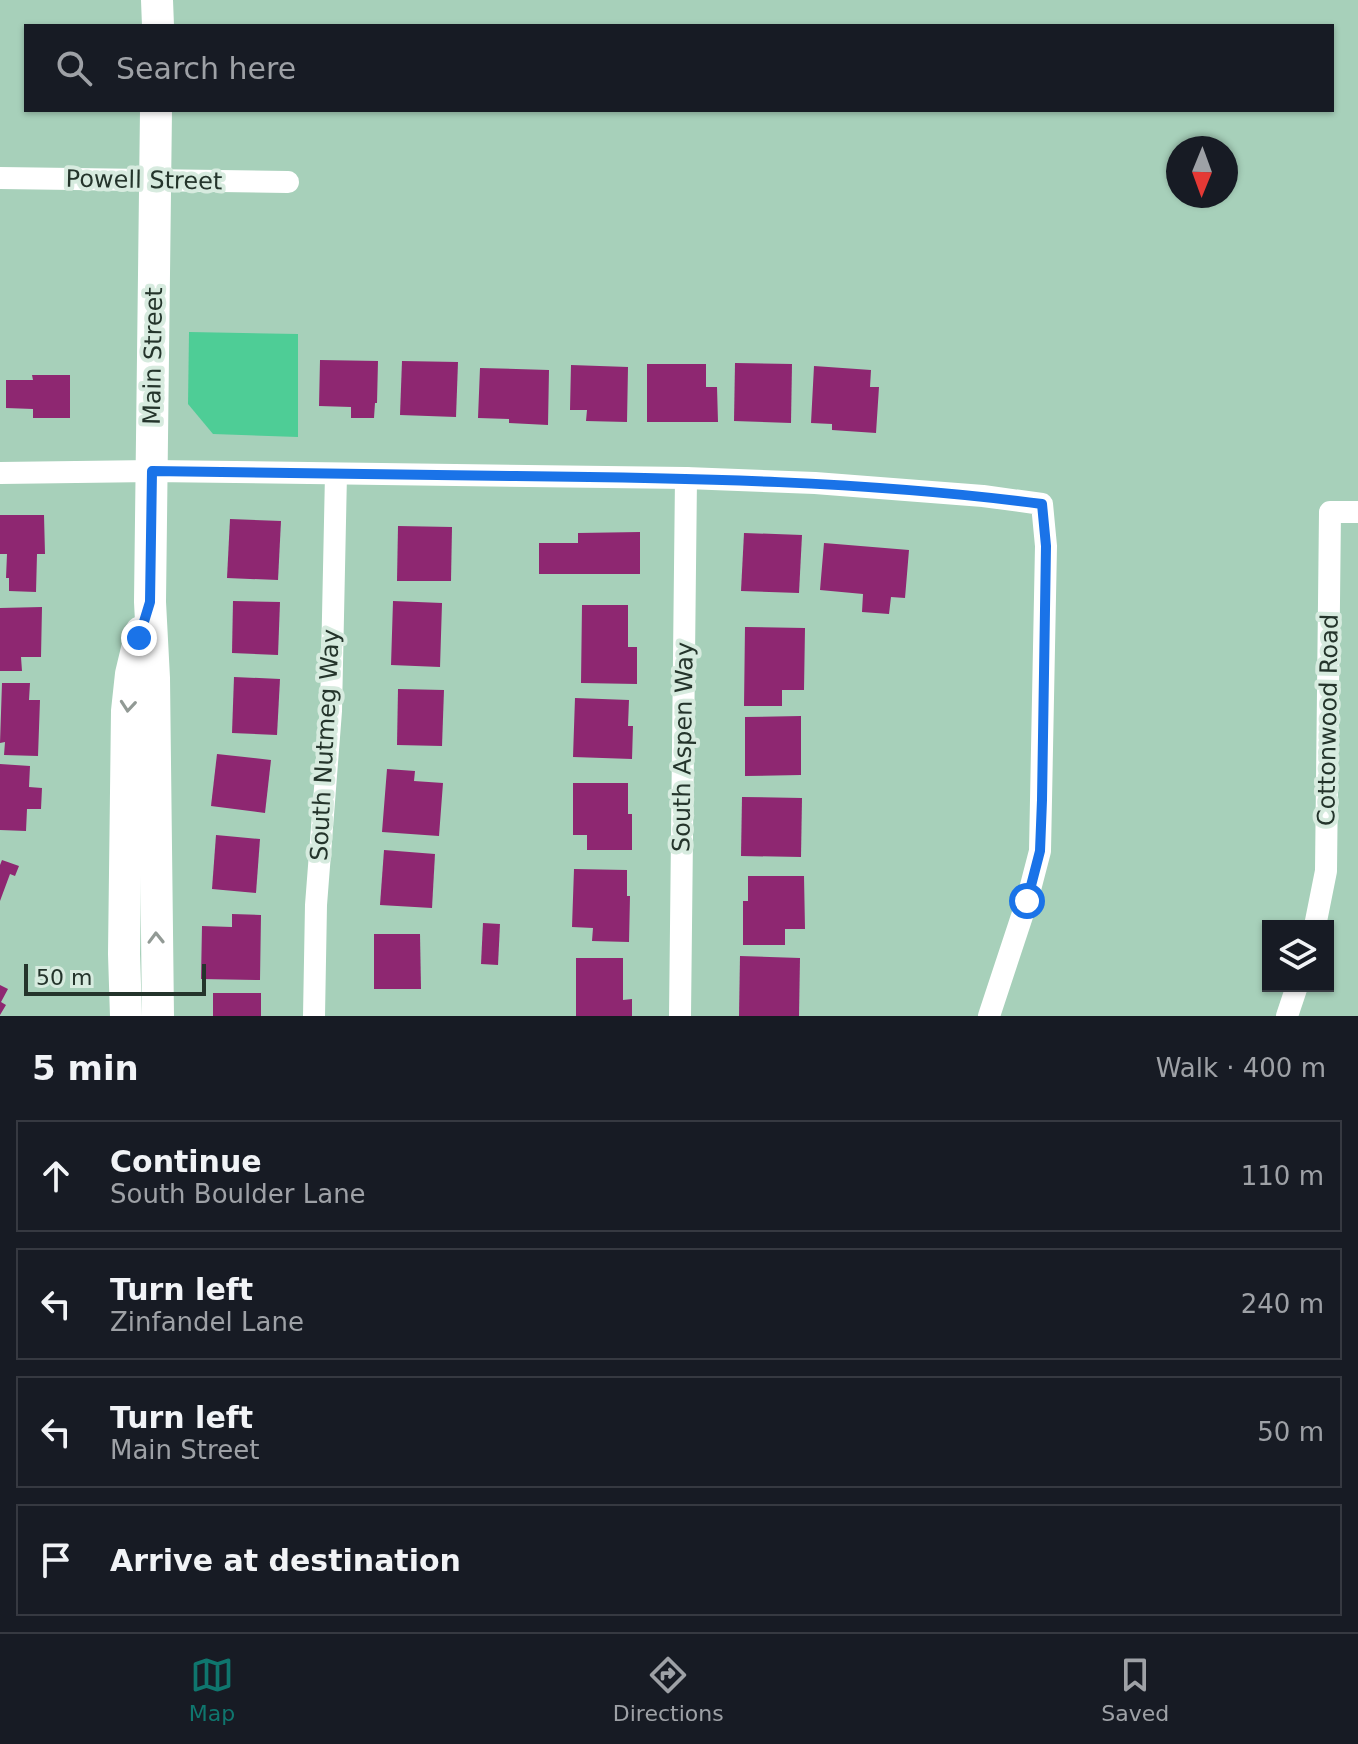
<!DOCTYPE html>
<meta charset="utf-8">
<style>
body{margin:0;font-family:"DejaVu Sans",sans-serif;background:#242831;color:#f1f3f6}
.controls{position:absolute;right:24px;bottom:24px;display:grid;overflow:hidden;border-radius:0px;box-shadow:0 2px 6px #0004}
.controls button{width:72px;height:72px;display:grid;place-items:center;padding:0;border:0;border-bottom:2px solid #363941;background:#171b24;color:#f1f3f6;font:40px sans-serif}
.compass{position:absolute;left:1166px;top:136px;width:72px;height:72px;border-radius:50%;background:#171b24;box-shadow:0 2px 6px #0004;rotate:181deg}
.scale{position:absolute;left:24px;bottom:20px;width:182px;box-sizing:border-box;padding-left:8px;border:4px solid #24342b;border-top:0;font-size:22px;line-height:28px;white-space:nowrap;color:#24342b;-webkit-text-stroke:6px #d7ebdf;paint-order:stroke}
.stop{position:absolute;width:24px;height:24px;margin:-18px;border:6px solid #1a73e8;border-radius:50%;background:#fff}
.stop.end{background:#1a73e8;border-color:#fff;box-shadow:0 2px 8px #0008}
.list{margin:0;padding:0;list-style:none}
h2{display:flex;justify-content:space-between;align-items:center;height:104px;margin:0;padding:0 32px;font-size:34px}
h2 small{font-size:26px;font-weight:400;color:#9ea1a6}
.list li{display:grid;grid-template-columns:52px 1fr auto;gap:24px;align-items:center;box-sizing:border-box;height:112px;margin:0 16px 16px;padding:0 16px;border:2px solid #363941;border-radius:0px}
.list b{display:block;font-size:30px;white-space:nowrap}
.list p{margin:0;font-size:26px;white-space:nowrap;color:#9ea1a6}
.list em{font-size:26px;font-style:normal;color:#9ea1a6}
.icon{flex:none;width:44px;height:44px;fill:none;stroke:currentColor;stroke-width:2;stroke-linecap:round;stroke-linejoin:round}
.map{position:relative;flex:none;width:1358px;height:1016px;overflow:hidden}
.search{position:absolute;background:#171b24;box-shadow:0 2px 6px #0004;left:24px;right:24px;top:24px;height:88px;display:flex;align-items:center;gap:20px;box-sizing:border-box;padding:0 28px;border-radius:0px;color:#9ea1a6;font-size:30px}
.sheet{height:616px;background:#171b24}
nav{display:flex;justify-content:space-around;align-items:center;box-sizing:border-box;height:112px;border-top:2px solid #363941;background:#171b24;font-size:22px;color:#9ea1a6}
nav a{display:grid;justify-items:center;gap:4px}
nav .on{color:#0f766e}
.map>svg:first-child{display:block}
.green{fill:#4ecd96}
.building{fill:#8e2771}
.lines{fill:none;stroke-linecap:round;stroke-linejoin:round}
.street{stroke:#fff;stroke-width:22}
.secondary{stroke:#fff;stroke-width:32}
.oneway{stroke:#929a95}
.route{stroke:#1a73e8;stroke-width:10}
.labels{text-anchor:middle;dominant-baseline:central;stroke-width:8;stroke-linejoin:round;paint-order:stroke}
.street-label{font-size:24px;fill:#24342b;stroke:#d7ebdf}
</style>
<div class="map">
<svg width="1358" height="1016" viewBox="0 0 1358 1016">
<rect width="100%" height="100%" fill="#a7d0ba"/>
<path class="green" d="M 189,332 L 298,334 L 298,437 L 213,434 L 188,404 Z"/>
<g class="building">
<path d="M 320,360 L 378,361 L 377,403 L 375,403 L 374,418 L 351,418 L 351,407 L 319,406 Z"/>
<path d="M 402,361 L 458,362 L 456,417 L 400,415 Z"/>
<path d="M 735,363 L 792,364 L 791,423 L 734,421 Z"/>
<path d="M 647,364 L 706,364 L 706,387 L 717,387 L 718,422 L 647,422 Z"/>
<path d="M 571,365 L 628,367 L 627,422 L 586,421 L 587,410 L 570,410 Z"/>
<path d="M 814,366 L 871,370 L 870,387 L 879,387 L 876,433 L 832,430 L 832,424 L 811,423 Z"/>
<path d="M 480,368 L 549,370 L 548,425 L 509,423 L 509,419 L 478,418 Z"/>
<path d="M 32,375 L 70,375 L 70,418 L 33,418 L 33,409 L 6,408 L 6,380 L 33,380 Z"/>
<path d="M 0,515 L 44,515 L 45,554 L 37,554 L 36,592 L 9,591 L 9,578 L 6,578 L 7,554 L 0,554 Z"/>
<path d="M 230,519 L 281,521 L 278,580 L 227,578 Z"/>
<path d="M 398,526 L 452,527 L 451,581 L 397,581 Z"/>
<path d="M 640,532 L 640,574 L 539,574 L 539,543 L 578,543 L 578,533 Z"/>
<path d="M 744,533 L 802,535 L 799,593 L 741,591 Z"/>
<path d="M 824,543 L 909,550 L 905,598 L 891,597 L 889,614 L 862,612 L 863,594 L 820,590 Z"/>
<path d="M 233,601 L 280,602 L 278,655 L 232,653 Z"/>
<path d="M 393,601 L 442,603 L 440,667 L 391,665 Z"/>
<path d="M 582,605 L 628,605 L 628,647 L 637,647 L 637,684 L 581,683 Z"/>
<path d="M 42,607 L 41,657 L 21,657 L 22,671 L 0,671 L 0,608 Z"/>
<path d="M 745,627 L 805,628 L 804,690 L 782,690 L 782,706 L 744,706 Z"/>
<path d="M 234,677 L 280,679 L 277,735 L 232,733 Z"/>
<path d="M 2,683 L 30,683 L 29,700 L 40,700 L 38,756 L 4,755 L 5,742 L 0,743 Z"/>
<path d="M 398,689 L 444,690 L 442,746 L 397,745 Z"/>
<path d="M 575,698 L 629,700 L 628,726 L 633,726 L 632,759 L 573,757 Z"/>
<path d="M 801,716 L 801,775 L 745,776 L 745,717 Z"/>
<path d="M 217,754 L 271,760 L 265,813 L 211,806 Z"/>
<path d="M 0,764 L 30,766 L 29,787 L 42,788 L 41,809 L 27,809 L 26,831 L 0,830 Z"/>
<path d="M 387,769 L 415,771 L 414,781 L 443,783 L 439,836 L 382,832 Z"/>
<path d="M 573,783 L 628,783 L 628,814 L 632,814 L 632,850 L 587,850 L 587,835 L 573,835 Z"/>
<path d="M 742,797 L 802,798 L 801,857 L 741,856 Z"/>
<path d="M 216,835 L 260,839 L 256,893 L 212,889 Z"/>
<path d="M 384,850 L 435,854 L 432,908 L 380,905 Z"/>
<path d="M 2,860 L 19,866 L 15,876 L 10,874 L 0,901 L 0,865 Z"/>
<path d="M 574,869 L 627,870 L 627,896 L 630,896 L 629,942 L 592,941 L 593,928 L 572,927 Z"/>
<path d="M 748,876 L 804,876 L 805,929 L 785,929 L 785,945 L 743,945 L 743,901 L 748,901 Z"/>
<path d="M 232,914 L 261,915 L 260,980 L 201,979 L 202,926 L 232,927 Z"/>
<path d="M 483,923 L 500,924 L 498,965 L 481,964 Z"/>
<path d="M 374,934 L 420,934 L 421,989 L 374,989 Z"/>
<path d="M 740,956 L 800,958 L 799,1016 L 739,1016 Z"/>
<path d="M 576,958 L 623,958 L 623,1000 L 632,999 L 632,1016 L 576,1016 Z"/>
<path d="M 0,985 L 8,989 L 1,1002 L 6,1005 L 0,1015 Z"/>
<rect x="213" y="993" width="48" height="23"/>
</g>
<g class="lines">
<g class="street">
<path d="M 0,178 L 288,182"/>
<path d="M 0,473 L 152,471 L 686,478 L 815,483 L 983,496 L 1042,504 L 1046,546 L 1040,851 L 1027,901 L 989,1016"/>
<path d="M 1315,926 L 1326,871 L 1330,512 L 1358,512"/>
<path d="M 314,1016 L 316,905 L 331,711 L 336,474"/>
<path d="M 680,1016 L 686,478"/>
<path d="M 1287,1016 L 1297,986"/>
</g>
<g class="secondary">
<path d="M 157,0 L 158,26"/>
<path d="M 156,110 L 150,602 L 154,678 L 158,1016"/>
<path d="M 126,1016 L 124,954 L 127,711 L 131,674 L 141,632"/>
</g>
</g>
<defs><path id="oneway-chevron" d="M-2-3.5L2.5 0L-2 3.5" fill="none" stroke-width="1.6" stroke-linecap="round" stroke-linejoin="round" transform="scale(2)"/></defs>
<g class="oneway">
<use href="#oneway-chevron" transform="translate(128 706) rotate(95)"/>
<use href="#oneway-chevron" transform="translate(156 938) rotate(-91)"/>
</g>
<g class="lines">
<path class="route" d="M 139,638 L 150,602 L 152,471 C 273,473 394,475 515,476 C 691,478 867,481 1042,504 L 1046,546 L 1042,800 L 1040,851 L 1027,901"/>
</g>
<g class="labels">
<g class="street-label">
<text transform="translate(144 180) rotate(1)">Powell Street</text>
<text transform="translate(153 356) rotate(-89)">Main Street</text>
<text transform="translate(1328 720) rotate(-89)">Cottonwood Road</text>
<text transform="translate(325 745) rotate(-87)">South Nutmeg Way</text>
<text transform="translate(683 747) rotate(-89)">South Aspen Way</text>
</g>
</g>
</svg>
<div class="controls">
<button><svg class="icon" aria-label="layers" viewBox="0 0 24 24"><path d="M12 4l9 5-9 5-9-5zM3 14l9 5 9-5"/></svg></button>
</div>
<svg class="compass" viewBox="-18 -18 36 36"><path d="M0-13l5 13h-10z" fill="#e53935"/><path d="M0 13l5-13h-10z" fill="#9ea1a6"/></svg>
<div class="scale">50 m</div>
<div class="stop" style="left:1027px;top:901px"></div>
<div class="stop end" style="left:139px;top:638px"></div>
<div class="search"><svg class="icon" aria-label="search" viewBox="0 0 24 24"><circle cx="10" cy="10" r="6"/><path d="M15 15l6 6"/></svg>Search here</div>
</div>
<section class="sheet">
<h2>5 min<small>Walk · 400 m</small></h2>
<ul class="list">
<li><svg class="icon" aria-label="ahead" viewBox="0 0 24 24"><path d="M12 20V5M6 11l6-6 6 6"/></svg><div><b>Continue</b><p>South Boulder Lane</p></div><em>110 m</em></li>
<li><svg class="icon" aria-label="left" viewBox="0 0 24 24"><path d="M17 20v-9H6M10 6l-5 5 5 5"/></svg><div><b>Turn left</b><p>Zinfandel Lane</p></div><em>240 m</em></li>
<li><svg class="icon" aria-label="left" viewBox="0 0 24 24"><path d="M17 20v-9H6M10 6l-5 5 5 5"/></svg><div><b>Turn left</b><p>Main Street</p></div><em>50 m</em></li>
<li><svg class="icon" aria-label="arrive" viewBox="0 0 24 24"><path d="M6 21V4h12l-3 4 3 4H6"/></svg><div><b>Arrive at destination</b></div></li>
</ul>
</section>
<nav>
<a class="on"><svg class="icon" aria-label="map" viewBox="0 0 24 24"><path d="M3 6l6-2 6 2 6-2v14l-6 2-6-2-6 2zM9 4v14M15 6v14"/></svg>Map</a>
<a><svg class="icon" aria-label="directions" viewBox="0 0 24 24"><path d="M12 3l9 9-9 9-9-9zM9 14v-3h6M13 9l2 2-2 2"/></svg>Directions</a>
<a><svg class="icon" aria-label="saved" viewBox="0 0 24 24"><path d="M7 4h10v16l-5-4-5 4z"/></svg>Saved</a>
</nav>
